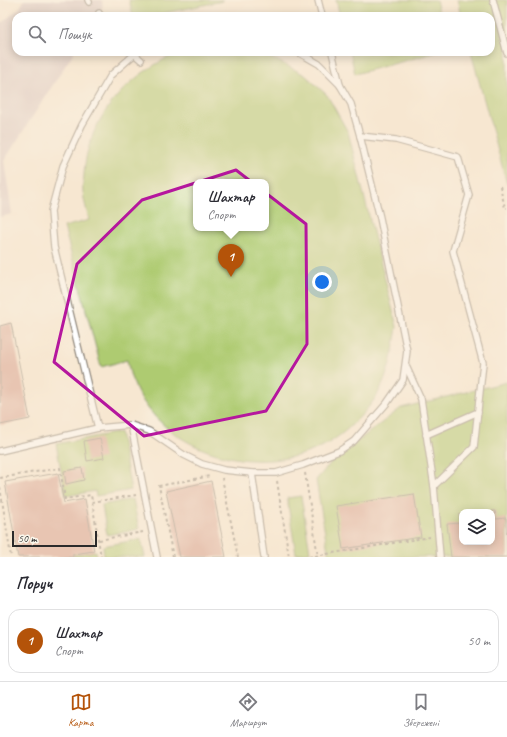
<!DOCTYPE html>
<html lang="uk">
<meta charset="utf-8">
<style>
body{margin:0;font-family:Caveat,sans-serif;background:#f2f2f3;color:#2b2b33}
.controls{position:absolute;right:12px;bottom:12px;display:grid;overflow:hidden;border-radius:8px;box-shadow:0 2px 10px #0003}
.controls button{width:36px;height:36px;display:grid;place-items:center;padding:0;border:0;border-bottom:1px solid #e1e1e2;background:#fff;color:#2b2b33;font:20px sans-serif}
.scale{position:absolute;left:12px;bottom:10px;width:85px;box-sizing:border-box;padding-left:4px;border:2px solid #2b2b2b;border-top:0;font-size:11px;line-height:14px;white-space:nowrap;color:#2b2b2b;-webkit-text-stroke:3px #fbf7ec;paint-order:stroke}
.you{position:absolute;left:322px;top:282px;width:14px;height:14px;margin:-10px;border:3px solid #fff;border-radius:50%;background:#1a73e8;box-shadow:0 0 0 6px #1a73e833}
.badge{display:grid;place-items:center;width:26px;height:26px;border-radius:50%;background:#b45309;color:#fff;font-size:13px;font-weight:700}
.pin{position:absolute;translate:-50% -33px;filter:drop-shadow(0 1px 2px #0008)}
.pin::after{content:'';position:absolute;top:21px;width:14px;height:12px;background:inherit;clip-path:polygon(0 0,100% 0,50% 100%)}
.popup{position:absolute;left:193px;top:179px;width:76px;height:52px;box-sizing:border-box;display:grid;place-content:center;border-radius:8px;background:#fff;filter:drop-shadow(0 1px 3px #0005);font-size:13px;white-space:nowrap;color:#7c7c81}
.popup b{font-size:15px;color:#2b2b33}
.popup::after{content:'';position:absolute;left:50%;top:100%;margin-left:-8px;border:8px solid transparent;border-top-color:#fff}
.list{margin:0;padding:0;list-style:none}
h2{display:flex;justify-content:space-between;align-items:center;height:52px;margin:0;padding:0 16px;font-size:17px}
h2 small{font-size:13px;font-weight:400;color:#7c7c81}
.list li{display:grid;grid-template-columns:26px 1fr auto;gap:12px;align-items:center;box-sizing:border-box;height:64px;margin:0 8px 8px;padding:0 8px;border:1px solid #e1e1e2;border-radius:12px}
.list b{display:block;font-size:15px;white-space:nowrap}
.list p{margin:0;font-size:13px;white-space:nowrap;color:#7c7c81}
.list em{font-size:13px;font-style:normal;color:#7c7c81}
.icon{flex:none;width:22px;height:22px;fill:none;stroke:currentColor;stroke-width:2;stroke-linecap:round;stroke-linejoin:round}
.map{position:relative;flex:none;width:507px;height:557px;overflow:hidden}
.search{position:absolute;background:#fff;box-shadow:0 2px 10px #0003;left:12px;right:12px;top:12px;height:44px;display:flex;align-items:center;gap:10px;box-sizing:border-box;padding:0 14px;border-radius:12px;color:#7c7c81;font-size:15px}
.sheet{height:124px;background:#fff}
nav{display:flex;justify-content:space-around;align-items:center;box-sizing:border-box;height:56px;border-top:1px solid #e1e1e2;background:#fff;font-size:11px;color:#7c7c81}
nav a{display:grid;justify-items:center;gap:2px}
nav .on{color:#b45309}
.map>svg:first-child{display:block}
.industrial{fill:#d2bfc0}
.green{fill:#aecb71;stroke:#6c7b4e;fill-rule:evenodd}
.building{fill:#d59c8d}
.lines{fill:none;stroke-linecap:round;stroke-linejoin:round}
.service-casing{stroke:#91897e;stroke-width:8}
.path{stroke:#91897e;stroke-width:2;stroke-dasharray:3 3;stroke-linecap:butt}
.service{stroke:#fff;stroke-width:5.5}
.marked{fill:none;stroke:#b5179e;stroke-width:3;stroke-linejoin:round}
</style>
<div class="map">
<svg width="507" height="557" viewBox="0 0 507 557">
<rect width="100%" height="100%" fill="#fbf7ec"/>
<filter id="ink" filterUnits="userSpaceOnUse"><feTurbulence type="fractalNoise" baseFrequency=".025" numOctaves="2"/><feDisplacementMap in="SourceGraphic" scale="8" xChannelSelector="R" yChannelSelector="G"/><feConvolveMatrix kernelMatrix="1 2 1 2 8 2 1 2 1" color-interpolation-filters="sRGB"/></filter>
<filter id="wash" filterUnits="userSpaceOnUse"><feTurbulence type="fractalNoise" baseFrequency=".012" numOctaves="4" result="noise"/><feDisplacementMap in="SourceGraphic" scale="16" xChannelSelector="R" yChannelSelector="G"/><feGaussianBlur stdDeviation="0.9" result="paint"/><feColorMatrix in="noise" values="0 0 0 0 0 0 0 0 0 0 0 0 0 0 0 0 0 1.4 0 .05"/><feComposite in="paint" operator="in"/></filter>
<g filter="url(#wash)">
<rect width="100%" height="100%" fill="#f7e7d1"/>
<path class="industrial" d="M 24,0 L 102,0 L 103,6 L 97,16 L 16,16 L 16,52 L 74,52 L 4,161 L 12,214 L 0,217 L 0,24 L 20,8 Z"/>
<g class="green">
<path d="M 129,0 L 223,0 L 223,1 L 150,16 L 133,16 Z"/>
<path d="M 336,0 L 436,0 L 440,16 L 340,16 Z"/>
<path d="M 457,0 L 507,0 L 507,184 L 471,52 L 491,52 L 491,16 L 461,16 Z"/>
<path d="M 189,52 L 255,52 L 276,60 L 305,75 L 327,95 L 348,132 L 397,327 C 393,353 388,382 371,404 C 356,423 336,442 312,451 C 248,476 162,450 134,384 C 130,377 129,368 127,360 L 101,367 L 64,227 L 89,220 C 87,211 84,202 83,192 C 82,187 84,180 84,174 C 87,123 121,82 165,59 C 172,56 181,54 189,52 ZM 196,182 L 266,182 L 266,228 L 196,228 Z"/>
<path d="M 350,52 L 438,52 L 355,74 Z"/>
<path d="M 507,382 L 507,557 L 329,557 L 316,480 L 334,459 L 401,408 ZM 462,512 L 492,512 L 492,542 L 462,542 Z"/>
<path d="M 120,432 L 131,490 L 96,496 L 95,491 L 66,496 L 56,444 Z"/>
<path d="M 301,496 L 310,552 L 296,554 L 287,498 Z"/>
<path d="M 133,499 L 139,529 L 107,535 L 102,505 Z"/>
<path d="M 141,539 L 145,557 L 104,557 L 103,546 Z"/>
<path d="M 96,551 L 97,557 L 74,557 L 73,555 Z"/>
</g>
<g id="blocks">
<g class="building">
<path d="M 11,323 L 30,419 L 0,425 L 0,326 Z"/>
<path d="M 100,438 L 104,458 L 87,461 L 84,441 Z"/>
<path d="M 82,468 L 84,480 L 66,484 L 64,471 Z"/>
<path d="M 58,473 L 64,503 L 85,499 L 94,551 L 73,554 L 73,557 L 18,557 L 5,482 Z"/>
<path d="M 211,481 L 226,557 L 180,557 L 166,491 Z"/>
<path d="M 414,494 L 421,537 L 343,549 L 336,506 Z"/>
<path d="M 492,511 L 495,511 L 496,519 L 506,518 L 507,557 L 451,557 L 447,524 L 460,523 L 459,515 L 462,514 L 462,542 L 492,542 Z"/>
</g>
</g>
</g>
<g filter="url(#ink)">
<use href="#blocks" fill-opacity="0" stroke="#91897e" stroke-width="1"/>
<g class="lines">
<defs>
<g id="service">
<path d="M 88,0 L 89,2"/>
<path d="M 318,0 L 322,16"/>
<path d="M 493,0 L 507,53"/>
<path d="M 99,13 L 100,16"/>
<path d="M 132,52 L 141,60"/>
<path d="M 332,52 L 340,85"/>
<path d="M 360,136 L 396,140 L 458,157 L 469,195 L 453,251 L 483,363 L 474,447 L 434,486"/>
<path d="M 406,366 L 421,399 L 434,486 L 440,557"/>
<path d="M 131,425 L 157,557"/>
<path d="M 98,428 L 54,247 L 51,211 L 63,166 L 82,125 L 111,75 L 137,52"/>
<path d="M 426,435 L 478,412"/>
<path d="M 0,451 L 98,428 L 131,425 L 149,431 L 184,455 L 202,464 L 224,470 L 252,473 L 276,473 L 303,465 L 339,451 L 354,441 L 387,403 L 403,380 L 407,351 L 380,218 L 360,136 L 351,104 L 340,85 L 319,64 L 298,52"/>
<path d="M 252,473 L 264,557"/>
</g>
</defs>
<use href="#service" class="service-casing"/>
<g class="path">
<path d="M 500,186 L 505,208 L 507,208"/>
<path d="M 305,473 L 318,557"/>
<path d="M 0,478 L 60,468 L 65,499 L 91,495 L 101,557"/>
<path d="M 222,478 L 238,557"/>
<path d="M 277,481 L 289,557"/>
<path d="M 0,487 L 11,557"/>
<path d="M 92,502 L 136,495"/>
<path d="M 99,540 L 143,532"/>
<path d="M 173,557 L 159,486 L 210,476"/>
<path d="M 309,557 L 430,537"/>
</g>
<use href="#service" class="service"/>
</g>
</g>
<path d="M0 0H507V557H0ZM 236,170 L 306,224 L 307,344 L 266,411 L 144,436 L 54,362 L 77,264 L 142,200 Z" fill="#f7e7d1" fill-opacity=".55" fill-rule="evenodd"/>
<path class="marked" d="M 236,170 L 306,224 L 307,344 L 266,411 L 144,436 L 54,362 L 77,264 L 142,200 Z"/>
</svg>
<div class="controls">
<button><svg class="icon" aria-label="layers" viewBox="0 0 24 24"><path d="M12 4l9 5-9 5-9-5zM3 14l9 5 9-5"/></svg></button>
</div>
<div class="scale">50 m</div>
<div class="you"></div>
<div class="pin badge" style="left:231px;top:277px">1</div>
<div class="popup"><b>Шахтар</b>Спорт</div>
<div class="search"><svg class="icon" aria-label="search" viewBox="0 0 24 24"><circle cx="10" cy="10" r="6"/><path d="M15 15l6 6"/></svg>Пошук</div>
</div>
<section class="sheet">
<h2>Поруч<small></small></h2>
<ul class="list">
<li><span class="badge">1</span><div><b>Шахтар</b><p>Спорт</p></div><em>50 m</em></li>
</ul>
</section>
<nav>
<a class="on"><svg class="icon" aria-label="map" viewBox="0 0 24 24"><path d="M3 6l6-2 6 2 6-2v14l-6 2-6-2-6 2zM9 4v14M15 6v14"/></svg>Карта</a>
<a><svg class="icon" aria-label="directions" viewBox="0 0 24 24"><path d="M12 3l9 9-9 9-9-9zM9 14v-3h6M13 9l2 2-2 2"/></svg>Маршрут</a>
<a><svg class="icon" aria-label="saved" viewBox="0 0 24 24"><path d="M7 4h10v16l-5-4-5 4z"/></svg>Збережені</a>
</nav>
